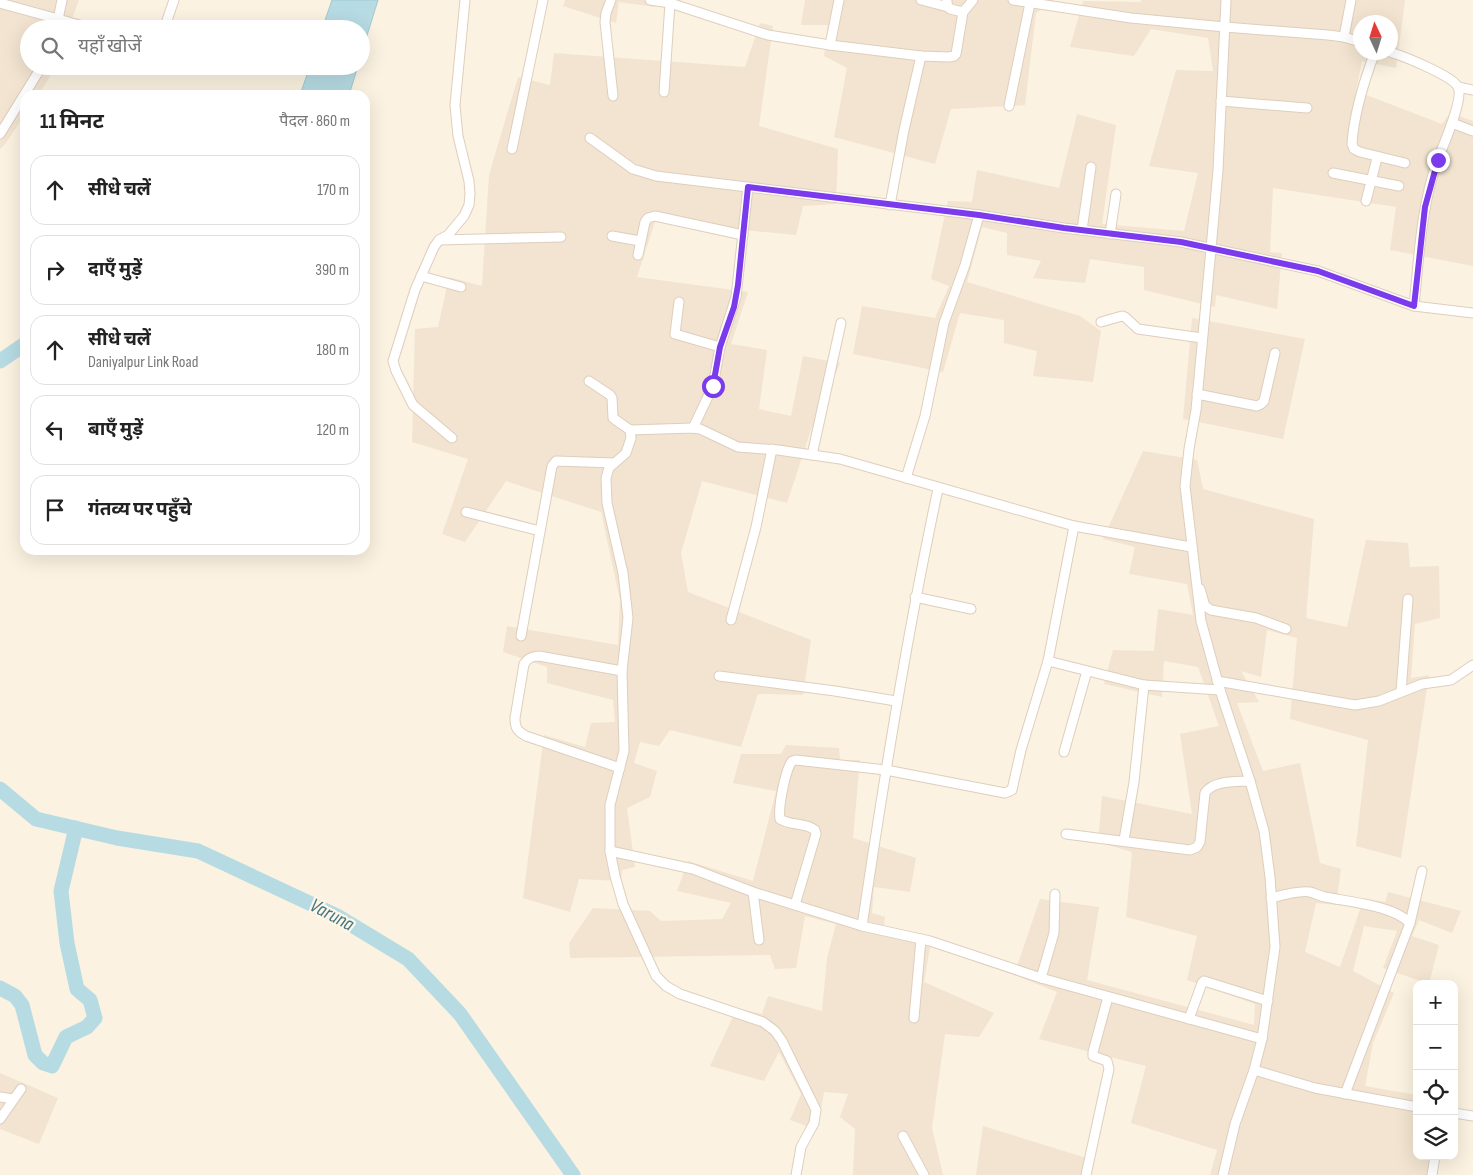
<!DOCTYPE html>
<html lang="hi">
<meta charset="utf-8">
<style>
body{margin:0;font-family:"Sofia Sans Condensed","Noto Sans Devanagari",sans-serif;background:#f6f6f6;color:#222}
.controls{position:absolute;right:15px;bottom:15px;display:grid;overflow:hidden;border-radius:10px;box-shadow:0 5px 20px #0002}
.controls button{width:45px;height:45px;display:grid;place-items:center;padding:0;border:0;border-bottom:1px solid #e0e0e0;background:#fff;color:#222;font:25px sans-serif}
.compass{position:absolute;left:1353px;top:15px;width:45px;height:45px;border-radius:50%;background:#fff;box-shadow:0 5px 20px #0002;rotate:356deg}
.stop{position:absolute;width:15px;height:15px;margin:-11px;border:4px solid #7c3aed;border-radius:50%;background:#fff}
.stop.end{background:#7c3aed;border-color:#fff;box-shadow:0 1px 5px #0008}
.list{margin:0;padding:0;list-style:none}
h2{display:flex;justify-content:space-between;align-items:center;height:65px;margin:0;padding:0 20px;font-size:21px}
h2 small{font-size:16px;font-weight:400;color:#767676}
.list li{display:grid;grid-template-columns:32px 1fr auto;gap:15px;align-items:center;box-sizing:border-box;height:70px;margin:0 10px 10px;padding:0 10px;border:1px solid #e0e0e0;border-radius:15px}
.list b{display:block;font-size:19px;white-space:nowrap}
.list p{margin:0;font-size:16px;white-space:nowrap;color:#767676}
.list em{font-size:16px;font-style:normal;color:#767676}
.icon{flex:none;width:28px;height:28px;fill:none;stroke:currentColor;stroke-width:2;stroke-linecap:round;stroke-linejoin:round}
.map{position:relative;flex:none;width:1473px;height:1175px;overflow:hidden}
.search{position:absolute;background:#fff;box-shadow:0 5px 20px #0002;left:20px;top:20px;width:350px;height:55px;display:flex;align-items:center;gap:12px;box-sizing:border-box;padding:0 18px;border-radius:28px;color:#767676;font-size:19px}
.panel{position:absolute;background:#fff;box-shadow:0 5px 20px #0002;left:20px;top:90px;width:350px;height:465px;border-radius:15px}
.map>svg:first-child{display:block}
.residential{fill:#f2e4d0;fill-rule:evenodd}
.water{fill:#b7dbe3;stroke:#9ecad4}
.lines{fill:none;stroke-linecap:round;stroke-linejoin:round}
.river{stroke:#b7dbe3;stroke-width:15}
.minor-casing{stroke:#decebe;stroke-width:11}
.minor{stroke:#fff;stroke-width:9}
.route{stroke:#7c3aed;stroke-width:6}
.labels{text-anchor:middle;dominant-baseline:central;stroke-width:4.5;stroke-linejoin:round;paint-order:stroke}
.water-label{font-size:20px;font-style:italic;fill:#457783;stroke:#fef6e7}
</style>
<div class="map">
<svg width="1473" height="1175" viewBox="0 0 1473 1175">
<rect width="100%" height="100%" fill="#fbf2e1"/>
<g class="residential">
<path d="M 0,0 L 79,0 L 68,29 L 29,29 L 29,66 L 53,66 L 49,78 L 38,95 L 25,95 L 25,114 L 6,143 L 0,149 Z"/>
<path d="M 565,0 L 657,0 L 655,7 L 619,2 L 616,23 L 563,6 Z"/>
<path d="M 805,0 L 1054,0 L 1036,13 L 1025,105 L 951,109 L 935,164 L 834,137 L 847,68 L 824,56 L 828,25 L 801,25 Z"/>
<path d="M 1141,0 L 1405,0 L 1396,68 L 1362,61 L 1356,91 L 1442,124 L 1450,113 L 1473,121 L 1473,266 L 1390,250 L 1396,207 L 1273,188 L 1270,252 L 1282,253 L 1277,309 L 1216,295 L 1215,307 L 1144,290 L 1144,267 L 1090,259 L 1085,283 L 1033,278 L 1041,261 L 1007,255 L 1007,233 L 982,227 L 967,282 L 1080,316 L 1101,331 L 1093,382 L 1033,376 L 1037,351 L 1004,343 L 1004,320 L 960,313 L 943,372 L 853,354 L 862,306 L 935,318 L 949,286 L 931,279 L 948,201 L 972,202 L 977,170 L 1059,188 L 1077,114 L 1116,125 L 1102,224 L 1184,231 L 1198,173 L 1149,166 L 1176,70 L 1213,71 L 1208,38 L 1151,29 L 1134,56 L 1070,47 L 1083,1 L 1141,2 ZM 1360,22 L 1390,22 L 1390,52 L 1360,52 Z"/>
<path d="M 760,23 L 773,26 L 759,126 L 838,149 L 836,204 L 803,206 L 796,235 L 655,222 L 637,277 L 748,292 L 731,344 L 767,350 L 759,409 L 791,416 L 803,356 L 840,363 L 811,430 L 787,503 L 702,481 L 681,553 L 688,592 L 811,640 L 803,695 L 758,694 L 741,747 L 670,730 L 659,746 L 640,742 L 634,763 L 657,771 L 650,797 L 627,808 L 635,867 L 622,870 L 621,881 L 579,879 L 570,912 L 523,898 L 544,735 L 585,747 L 591,723 L 615,722 L 613,700 L 547,683 L 547,667 L 503,652 L 507,626 L 618,645 L 620,600 L 601,512 L 506,481 L 465,542 L 442,534 L 468,459 L 412,442 L 415,329 L 438,327 L 449,277 L 482,286 L 489,175 L 518,77 L 550,85 L 554,53 L 745,67 Z"/>
<path d="M 1192,318 L 1305,339 L 1283,439 L 1183,419 Z"/>
<path d="M 1143,451 L 1197,460 L 1203,489 L 1314,519 L 1306,618 L 1347,627 L 1366,540 L 1408,543 L 1410,567 L 1439,566 L 1440,618 L 1415,624 L 1411,678 L 1429,675 L 1401,858 L 1356,846 L 1368,740 L 1290,719 L 1297,638 L 1267,630 L 1261,677 L 1241,671 L 1259,702 L 1237,703 L 1263,771 L 1300,763 L 1320,863 L 1341,869 L 1336,905 L 1316,903 L 1305,952 L 1340,967 L 1364,898 L 1385,902 L 1388,892 L 1461,911 L 1452,933 L 1419,920 L 1412,936 L 1439,945 L 1429,984 L 1383,968 L 1397,931 L 1364,926 L 1353,971 L 1394,993 L 1373,1043 L 1365,1086 L 1417,1095 L 1417,1156 L 1439,1156 L 1435,1175 L 1210,1175 L 1217,1150 L 1131,1123 L 1146,1066 L 1039,1039 L 1057,992 L 1014,975 L 1040,899 L 1099,907 L 1087,980 L 1254,1025 L 1255,1004 L 1187,980 L 1197,936 L 1126,917 L 1132,852 L 1098,842 L 1102,796 L 1192,814 L 1180,734 L 1219,726 L 1198,667 L 1164,661 L 1162,697 L 1104,684 L 1113,650 L 1154,651 L 1158,609 L 1193,615 L 1187,584 L 1129,574 L 1135,547 L 1103,539 Z"/>
<path d="M 786,745 L 839,748 L 840,760 L 860,760 L 853,838 L 916,858 L 910,892 L 874,887 L 872,913 L 885,917 L 884,926 L 932,936 L 924,982 L 994,1013 L 979,1037 L 945,1034 L 932,1128 L 943,1175 L 853,1175 L 855,1129 L 840,1117 L 848,1094 L 824,1092 L 817,1130 L 790,1120 L 801,1094 L 779,1052 L 764,1081 L 710,1066 L 737,1008 L 762,1014 L 768,996 L 822,1011 L 827,958 L 836,924 L 805,916 L 796,968 L 775,969 L 770,955 L 570,958 L 569,943 L 593,908 L 650,911 L 661,921 L 722,919 L 731,903 L 677,891 L 688,861 L 753,881 L 776,791 L 733,783 L 741,754 L 781,754 Z"/>
<path d="M 0,1073 L 58,1098 L 39,1144 L 0,1129 Z"/>
<path d="M 983,1126 L 1093,1160 L 1090,1175 L 976,1175 Z"/>
</g>
<g class="water">
<path d="M 332,0 L 378,0 L 361,55 L 361,29 L 322,29 Z"/>
<path d="M 310,66 L 358,66 L 349,95 L 300,95 Z"/>
</g>
<g class="lines">
<g class="river">
<path d="M 0,361 L 25,344"/>
<path d="M 0,789 L 36,819 L 117,838 L 198,851 L 337,916 L 408,959 L 460,1014 L 573,1175"/>
<path d="M 0,988 L 15,996 L 22,1005 L 35,1055 L 43,1063 L 52,1066 L 66,1037 L 87,1027 L 95,1018 L 90,1000 L 77,989 L 67,943 L 61,891 L 76,828"/>
</g>
<defs>
<g id="minor">
<path d="M 611,0 L 606,13 L 605,22 L 613,96"/>
<path d="M 650,0 L 670,3 L 768,35 L 830,45 L 921,56 L 949,57 L 954,56 L 956,54 L 963,12 L 973,0"/>
<path d="M 921,0 L 948,7"/>
<path d="M 947,0 L 947,4 L 950,9 L 963,12"/>
<path d="M 1013,0 L 1131,18 L 1225,27 L 1328,35 L 1344,37 L 1360,42"/>
<path d="M 0,3 L 94,29"/>
<path d="M 56,29 L 62,0"/>
<path d="M 164,29 L 174,0"/>
<path d="M 1344,37 L 1351,0"/>
<path d="M 830,45 L 839,0"/>
<path d="M 1375,52 C 1364,81 1354,113 1352,144 L 1354,149 L 1360,152 L 1405,163"/>
<path d="M 1390,52 C 1403,56 1453,76 1458,87 C 1464,99 1443,146 1438,159 C 1421,206 1419,257 1414,306"/>
<path d="M 1458,87 L 1473,90"/>
<path d="M 664,92 L 670,3"/>
<path d="M 1221,101 L 1307,108"/>
<path d="M 1009,106 L 1030,3"/>
<path d="M 1452,123 L 1473,131"/>
<path d="M 0,134 L 42,66"/>
<path d="M 590,138 L 633,169 L 656,176 L 979,215 L 1064,228 L 1181,242 L 1318,271 L 1414,306 L 1473,313"/>
<path d="M 512,149 L 543,0"/>
<path d="M 1333,173 L 1399,186"/>
<path d="M 1366,201 L 1377,158"/>
<path d="M 890,205 L 904,130 L 921,56"/>
<path d="M 1082,230 L 1091,167"/>
<path d="M 1110,234 L 1116,194"/>
<path d="M 612,236 L 640,241"/>
<path d="M 439,240 L 561,237"/>
<path d="M 638,255 L 645,222 L 648,218 L 655,216 L 743,235"/>
<path d="M 421,276 L 461,287"/>
<path d="M 679,302 L 675,334 L 720,347"/>
<path d="M 1101,322 L 1122,316 L 1125,317 L 1138,329 L 1202,338"/>
<path d="M 589,381 L 610,395 L 612,398 L 613,418 L 630,430 L 631,438 L 626,453 L 609,468 L 606,478 L 607,503 L 623,573 L 628,618 L 622,671 L 624,751 L 610,805 L 610,851 L 615,876 L 623,904 L 656,976 L 666,986 L 680,994 L 763,1022 L 775,1031 L 782,1041 L 816,1110 L 814,1123 L 801,1147 L 796,1175"/>
<path d="M 1197,394 L 1257,406 L 1261,404 L 1264,401 L 1275,353"/>
<path d="M 693,428 L 713,386 L 720,347 L 736,297 L 748,187"/>
<path d="M 630,430 L 693,428 L 700,429 L 738,447 L 778,450 L 840,459 L 1074,526 L 1191,547"/>
<path d="M 452,438 L 413,405 L 396,371 L 393,361 L 415,290 L 434,247 L 439,240 L 448,235 L 464,216 L 469,205 L 470,194 L 469,181 L 458,136 L 455,105 L 465,0"/>
<path d="M 812,455 L 841,323"/>
<path d="M 906,478 L 925,416 L 944,323 L 965,265 L 979,215"/>
<path d="M 466,512 L 540,531"/>
<path d="M 1200,589 L 1205,606 L 1211,610 L 1256,618 L 1286,629"/>
<path d="M 915,597 L 971,609"/>
<path d="M 731,620 L 756,527 L 772,449"/>
<path d="M 521,636 L 552,466 L 556,461 L 614,463"/>
<path d="M 1048,661 L 1144,685 L 1220,690"/>
<path d="M 719,676 L 835,691 L 896,701"/>
<path d="M 1217,681 L 1355,705 L 1379,701 L 1422,684 L 1451,680 L 1473,665"/>
<path d="M 1401,692 L 1408,599"/>
<path d="M 1064,752 L 1087,671"/>
<path d="M 620,768 L 526,736 C 517,731 515,728 515,718 L 524,664 C 528,658 532,656 539,656 L 622,671"/>
<path d="M 1066,834 L 1190,850 L 1197,847 L 1200,842 L 1205,793 C 1213,780 1236,782 1250,781"/>
<path d="M 1124,840 L 1134,782 L 1144,685"/>
<path d="M 610,851 L 693,869 L 753,892 L 862,926 L 930,941 L 1041,978 L 1262,1039"/>
<path d="M 753,892 L 759,940"/>
<path d="M 1271,898 C 1282,895 1300,890 1310,892 C 1315,893 1319,896 1325,897 C 1349,902 1392,905 1410,923"/>
<path d="M 795,905 L 816,834 L 815,830 C 805,822 790,826 780,819 C 778,807 785,771 792,761 L 796,760 L 886,770 L 1005,793 L 1012,790 L 1021,750 L 1048,661 L 1074,526"/>
<path d="M 862,926 C 884,779 907,634 938,489"/>
<path d="M 1041,978 L 1054,933 L 1055,894"/>
<path d="M 914,1018 L 921,939"/>
<path d="M 1189,1019 L 1202,983 L 1204,981 L 1268,1001"/>
<path d="M 1254,1070 L 1315,1088 L 1417,1107"/>
<path d="M 1345,1094 L 1410,923 L 1422,871"/>
<path d="M 0,1097 L 13,1099"/>
<path d="M 1454,1113 L 1473,1116"/>
<path d="M 0,1119 L 21,1089"/>
<path d="M 903,1136 L 924,1175"/>
<path d="M 1086,1175 L 1109,1069 L 1107,1061 L 1093,1056 L 1093,1052 L 1108,997"/>
<path d="M 1223,1175 L 1235,1124 L 1254,1070 L 1262,1039 L 1275,947 L 1270,877 L 1264,831 L 1250,781 L 1220,690 L 1201,621 L 1185,486 L 1189,449 L 1196,410 L 1211,249 L 1218,170 L 1226,0"/>
<path d="M 1432,1175 L 1435,1156"/>
</g>
</defs>
<use href="#minor" class="minor-casing"/>
<use href="#minor" class="minor"/>
</g>
<g class="lines">
<path class="route" d="M 713,386 L 720,347 L 734,307 L 738,285 L 748,187 L 979,215 L 1064,228 L 1181,242 L 1318,271 L 1414,306 L 1425,207 L 1438,160"/>
</g>
<g class="labels">
<g class="water-label">
<text transform="translate(332 915) rotate(28)">Varuna</text>
</g>
</g>
</svg>
<div class="controls">
<button>+</button>
<button>−</button>
<button><svg class="icon" aria-label="locate" viewBox="0 0 24 24"><circle cx="12" cy="12" r="6"/><path d="M12 2v4M12 18v4M2 12h4M18 12h4"/></svg></button>
<button><svg class="icon" aria-label="layers" viewBox="0 0 24 24"><path d="M12 4l9 5-9 5-9-5zM3 14l9 5 9-5"/></svg></button>
</div>
<svg class="compass" viewBox="-18 -18 36 36"><path d="M0-13l5 13h-10z" fill="#e53935"/><path d="M0 13l5-13h-10z" fill="#767676"/></svg>
<div class="stop" style="left:713px;top:386px"></div>
<div class="stop end" style="left:1438px;top:160px"></div>
<div class="search"><svg class="icon" aria-label="search" viewBox="0 0 24 24"><circle cx="10" cy="10" r="6"/><path d="M15 15l6 6"/></svg>यहाँ खोजें</div>
<section class="panel">
<h2>11 मिनट<small>पैदल · 860 m</small></h2>
<ul class="list">
<li><svg class="icon" aria-label="ahead" viewBox="0 0 24 24"><path d="M12 20V5M6 11l6-6 6 6"/></svg><div><b>सीधे चलें</b></div><em>170 m</em></li>
<li><svg class="icon" aria-label="right" viewBox="0 0 24 24"><path d="M7 20v-9h11M14 6l5 5-5 5"/></svg><div><b>दाएँ मुड़ें</b></div><em>390 m</em></li>
<li><svg class="icon" aria-label="ahead" viewBox="0 0 24 24"><path d="M12 20V5M6 11l6-6 6 6"/></svg><div><b>सीधे चलें</b><p>Daniyalpur Link Road</p></div><em>180 m</em></li>
<li><svg class="icon" aria-label="left" viewBox="0 0 24 24"><path d="M17 20v-9H6M10 6l-5 5 5 5"/></svg><div><b>बाएँ मुड़ें</b></div><em>120 m</em></li>
<li><svg class="icon" aria-label="arrive" viewBox="0 0 24 24"><path d="M6 21V4h12l-3 4 3 4H6"/></svg><div><b>गंतव्य पर पहुँचे</b></div></li>
</ul>
</section>
</div>
